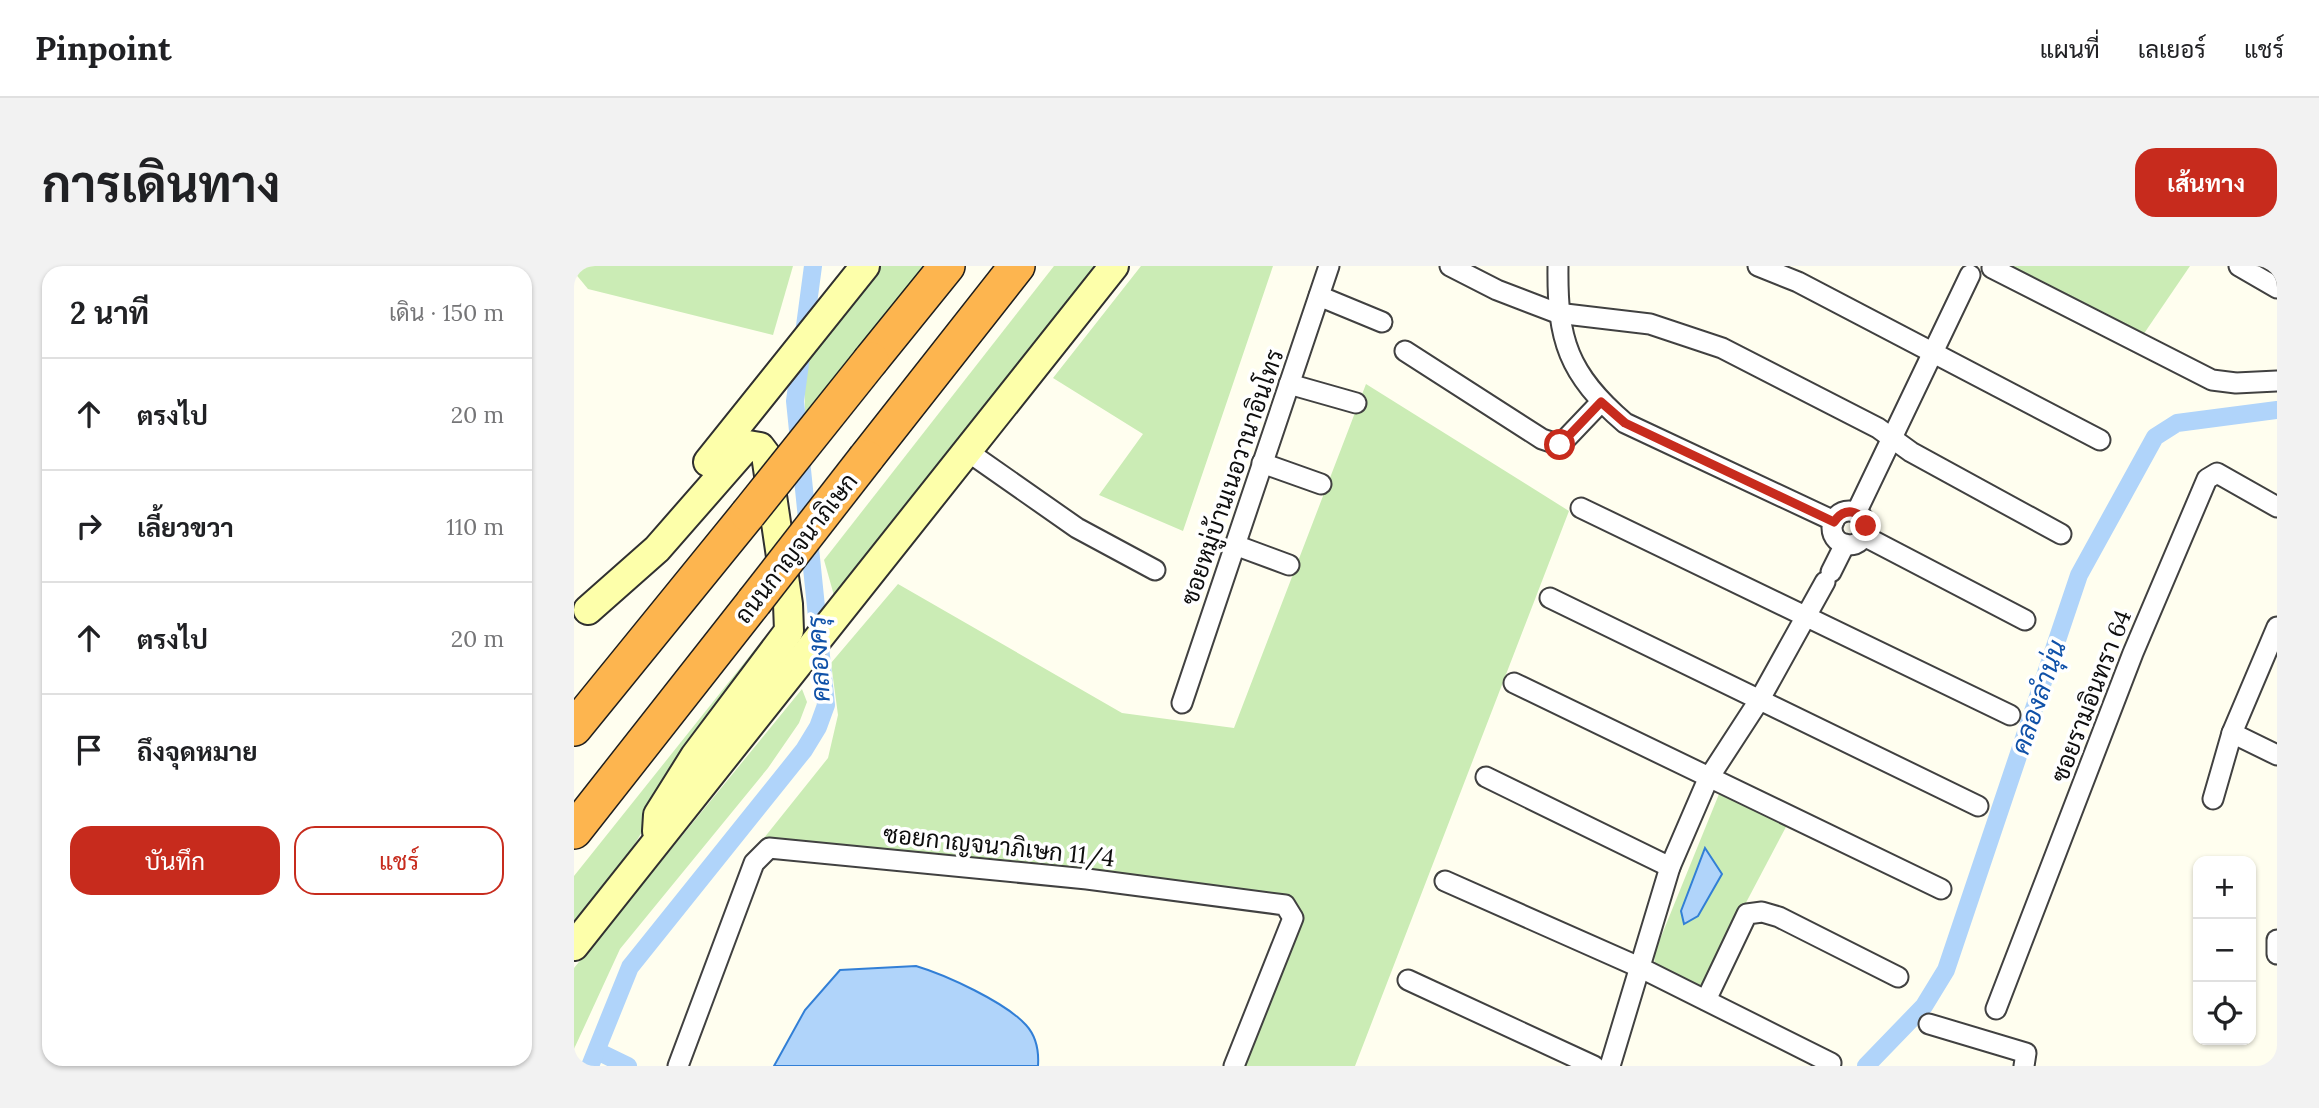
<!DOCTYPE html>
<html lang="th">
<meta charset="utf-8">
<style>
body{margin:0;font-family:Lora,Sarabun,serif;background:#f2f2f2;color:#202124}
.controls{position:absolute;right:21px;bottom:21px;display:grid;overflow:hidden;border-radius:14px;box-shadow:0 2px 5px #0004}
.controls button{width:63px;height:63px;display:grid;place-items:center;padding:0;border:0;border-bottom:2px solid #e0e0e0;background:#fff;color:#202124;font:35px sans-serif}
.stop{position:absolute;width:21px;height:21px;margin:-16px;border:5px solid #c72b1d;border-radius:50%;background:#fff}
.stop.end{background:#c72b1d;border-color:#fff;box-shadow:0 2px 7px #0008}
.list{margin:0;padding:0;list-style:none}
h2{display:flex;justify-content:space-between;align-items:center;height:91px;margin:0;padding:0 28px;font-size:30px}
h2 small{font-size:23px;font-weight:400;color:#757577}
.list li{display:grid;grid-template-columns:46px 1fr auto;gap:21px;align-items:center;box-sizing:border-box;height:112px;padding:0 28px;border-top:2px solid #e0e0e0}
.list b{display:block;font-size:26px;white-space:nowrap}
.list em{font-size:23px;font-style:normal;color:#757577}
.actions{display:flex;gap:14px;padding:21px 28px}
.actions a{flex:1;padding:16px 0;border:2px solid #c72b1d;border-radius:21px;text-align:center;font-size:24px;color:#c72b1d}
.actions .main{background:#c72b1d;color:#fff}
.icon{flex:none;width:38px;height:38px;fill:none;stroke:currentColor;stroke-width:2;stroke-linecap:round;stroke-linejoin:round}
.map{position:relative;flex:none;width:1703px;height:800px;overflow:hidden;border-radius:21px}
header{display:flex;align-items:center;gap:42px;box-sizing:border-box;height:98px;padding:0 35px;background:#fff;border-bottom:2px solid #e0e0e0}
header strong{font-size:33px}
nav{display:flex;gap:38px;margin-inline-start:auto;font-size:24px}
.intro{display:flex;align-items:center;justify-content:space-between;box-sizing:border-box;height:168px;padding:0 42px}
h1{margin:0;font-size:49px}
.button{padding:18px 32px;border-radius:21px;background:#c72b1d;color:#fff;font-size:24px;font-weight:700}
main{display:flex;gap:42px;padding:0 42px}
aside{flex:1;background:#fff;border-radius:21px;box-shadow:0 2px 5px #0004}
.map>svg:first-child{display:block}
.green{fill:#cbecb5}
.water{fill:#b0d4fa;stroke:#327fd6;stroke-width:2}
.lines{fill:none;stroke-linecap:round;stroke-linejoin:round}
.canal{stroke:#b0d4fa;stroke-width:18}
.minor-casing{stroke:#414141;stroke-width:23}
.secondary-casing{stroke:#303030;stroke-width:32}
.motorway-casing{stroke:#1f1f1f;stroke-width:38}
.minor{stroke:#fff;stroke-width:19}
.secondary{stroke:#fdffaa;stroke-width:28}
.motorway{stroke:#fdb54f;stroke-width:35}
.motorway-bridge-casing{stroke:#1f1f1f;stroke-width:38;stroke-linecap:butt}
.motorway-bridge{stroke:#fdb54f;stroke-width:35}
.route{stroke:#c72b1d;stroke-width:9}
.labels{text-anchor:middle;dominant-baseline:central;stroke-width:7;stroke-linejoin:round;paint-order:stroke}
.street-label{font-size:24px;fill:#0e0e0e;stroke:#fff}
.water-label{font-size:26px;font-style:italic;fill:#0f51a8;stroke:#fff}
</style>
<header>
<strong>Pinpoint</strong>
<nav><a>แผนที่</a><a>เลเยอร์</a><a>แชร์</a></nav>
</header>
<div class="intro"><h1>การเดินทาง</h1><a class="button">เส้นทาง</a></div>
<main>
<aside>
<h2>2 นาที<small>เดิน · 150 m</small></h2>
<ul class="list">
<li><svg class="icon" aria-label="ahead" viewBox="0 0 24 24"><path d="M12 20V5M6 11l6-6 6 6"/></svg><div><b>ตรงไป</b></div><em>20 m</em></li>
<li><svg class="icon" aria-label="right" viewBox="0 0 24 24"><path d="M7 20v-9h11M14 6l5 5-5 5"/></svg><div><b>เลี้ยวขวา</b></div><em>110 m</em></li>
<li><svg class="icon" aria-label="ahead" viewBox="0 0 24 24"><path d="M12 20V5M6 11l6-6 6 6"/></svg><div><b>ตรงไป</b></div><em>20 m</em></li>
<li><svg class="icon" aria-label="arrive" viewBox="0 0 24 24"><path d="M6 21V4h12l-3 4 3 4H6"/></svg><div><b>ถึงจุดหมาย</b></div></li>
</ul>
<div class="actions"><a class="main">บันทึก</a><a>แชร์</a></div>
</aside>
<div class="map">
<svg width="1703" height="800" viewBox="0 0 1703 800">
<rect width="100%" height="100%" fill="#fffeef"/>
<g class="green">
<path d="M 0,0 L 219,0 L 199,69 L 14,23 L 0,6 Z"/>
<path d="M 303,0 L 351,0 L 231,148 L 230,93 Z"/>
<path d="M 480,0 L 530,0 L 261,333 L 250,294 Z"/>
<path d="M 567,0 L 699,0 L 609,265 L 525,229 L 569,168 L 479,112 Z"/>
<path d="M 1432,0 L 1616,0 L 1569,69 Z"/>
<path d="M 792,118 L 995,245 L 781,800 L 668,800 L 727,653 L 709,628 L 190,572 L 254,492 L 264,449 L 257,397 L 324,318 L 548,447 L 660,462 Z"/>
<path d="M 206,352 L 211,360 L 80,545 L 40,614 L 0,665 L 0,610 Z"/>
<path d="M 228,423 L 233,436 L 225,457 L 194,502 L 46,683 L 0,783 L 0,702 Z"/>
<path d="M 1145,528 L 1213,559 L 1128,720 L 1081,701 L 1080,688 Z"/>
</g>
<g class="water">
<path d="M 1131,582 L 1148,608 L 1124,650 L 1110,658 L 1107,645 Z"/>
<path d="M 342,700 C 372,709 431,736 452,759 C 463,771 465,785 464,800 L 200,800 L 231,744 L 266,704 Z"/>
</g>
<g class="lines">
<g class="canal">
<path d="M 23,785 L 54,800"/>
<path d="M 16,800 L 56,701 L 230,484 L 244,461 L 252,439 L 221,135 L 239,0"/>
<path d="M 1292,800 L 1350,740 L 1372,704 L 1505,309 L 1581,171 L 1603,157 L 1703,144"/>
</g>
<defs>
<g id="minor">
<path d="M 876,0 L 923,24 L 983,47 L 1076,58 L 1148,82 L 1304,162 L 1337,186 L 1487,268"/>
<path d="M 984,0 C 983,74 994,108 1051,157 L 1260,255"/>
<path d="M 1184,0 L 1224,16 L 1526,174"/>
<path d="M 1665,0 L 1703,22"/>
<path d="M 1418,2 L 1638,114 L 1662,117 L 1703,115"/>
<path d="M 745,30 L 808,56"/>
<path d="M 831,85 L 968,173 L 986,179 L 1027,136"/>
<path d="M 715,118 L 782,137"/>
<path d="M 393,185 L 503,262 L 581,304"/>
<path d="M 688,197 L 747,218"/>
<path d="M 1007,242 L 1436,449"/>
<circle cx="1275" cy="262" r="17"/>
<path d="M 1282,247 L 1396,9"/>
<path d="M 1290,270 L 1451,354"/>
<path d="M 661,279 L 715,299"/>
<path d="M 1257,306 L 1271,278"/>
<path d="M 976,332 L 1404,540"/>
<path d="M 940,417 L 1367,623"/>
<path d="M 608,437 L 755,0"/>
<path d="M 1658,467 L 1703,489"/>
<path d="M 912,511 L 1096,601"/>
<path d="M 1639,533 L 1658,467 L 1703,361"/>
<path d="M 871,615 L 1065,701 L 1257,797"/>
<path d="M 1703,674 L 1703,688"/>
<path d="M 834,714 L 1020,800"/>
<path d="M 1132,734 L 1173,648 L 1188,646 L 1205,651 L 1324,711"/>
<path d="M 1422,743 L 1559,387 L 1633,213 L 1643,207 L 1703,241"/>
<path d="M 1355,758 L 1452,787 L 1450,800"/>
<path d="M 104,800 L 180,597 L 195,582 L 513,613 L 711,639 L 719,652 L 660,800"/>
<path d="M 1036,800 L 1096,601 L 1134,513 L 1186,433 L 1251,316"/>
</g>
<g id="secondary">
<path d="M 134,196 L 291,0"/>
<path d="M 14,344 L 83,283 L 174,179 L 186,181 L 192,189 L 214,338 L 215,365 L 121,490 L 84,549 L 83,565"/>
<path d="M 0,680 L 540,0"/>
</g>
<g id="motorway">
<path d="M 297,94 L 373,0"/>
<path d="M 292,192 L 443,0"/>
<path d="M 0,462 L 174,248"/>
<path d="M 0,565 L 180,336"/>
</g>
</defs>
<use href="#minor" class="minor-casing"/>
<use href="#secondary" class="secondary-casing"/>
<use href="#motorway" class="motorway-casing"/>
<use href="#minor" class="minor"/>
<use href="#secondary" class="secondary"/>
<use href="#motorway" class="motorway"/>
<defs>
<g id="motorway-bridge">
<path d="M 174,248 L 297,94"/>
<path d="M 180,336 L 292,192"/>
</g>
</defs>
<use href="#motorway-bridge" class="motorway-bridge-casing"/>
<use href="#motorway-bridge" class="motorway-bridge"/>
</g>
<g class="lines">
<path class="route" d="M 986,179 L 1027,136 L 1051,157 L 1260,256 C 1270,241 1286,243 1292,260"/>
</g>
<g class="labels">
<g class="street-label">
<text transform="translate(658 211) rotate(-71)">ซอยหมู่บ้านเนอวานาอินโทร</text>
<text transform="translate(222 282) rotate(-52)">ถนนกาญจนาภิเษก</text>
<text transform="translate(1517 430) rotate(-69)">ซอยรามอินทรา 64</text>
<text transform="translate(425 580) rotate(6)">ซอยกาญจนาภิเษก 11/4</text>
</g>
<g class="water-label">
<text transform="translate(244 393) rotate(-93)">คลองครุ</text>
<text transform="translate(1464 431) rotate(-71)">คลองลำนุ่น</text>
</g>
</g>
</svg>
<div class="controls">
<button>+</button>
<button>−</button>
<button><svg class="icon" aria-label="locate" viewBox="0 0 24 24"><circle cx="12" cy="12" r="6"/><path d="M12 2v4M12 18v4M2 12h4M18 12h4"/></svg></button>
</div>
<div class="stop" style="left:986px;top:179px"></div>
<div class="stop end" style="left:1292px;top:260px"></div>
</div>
</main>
